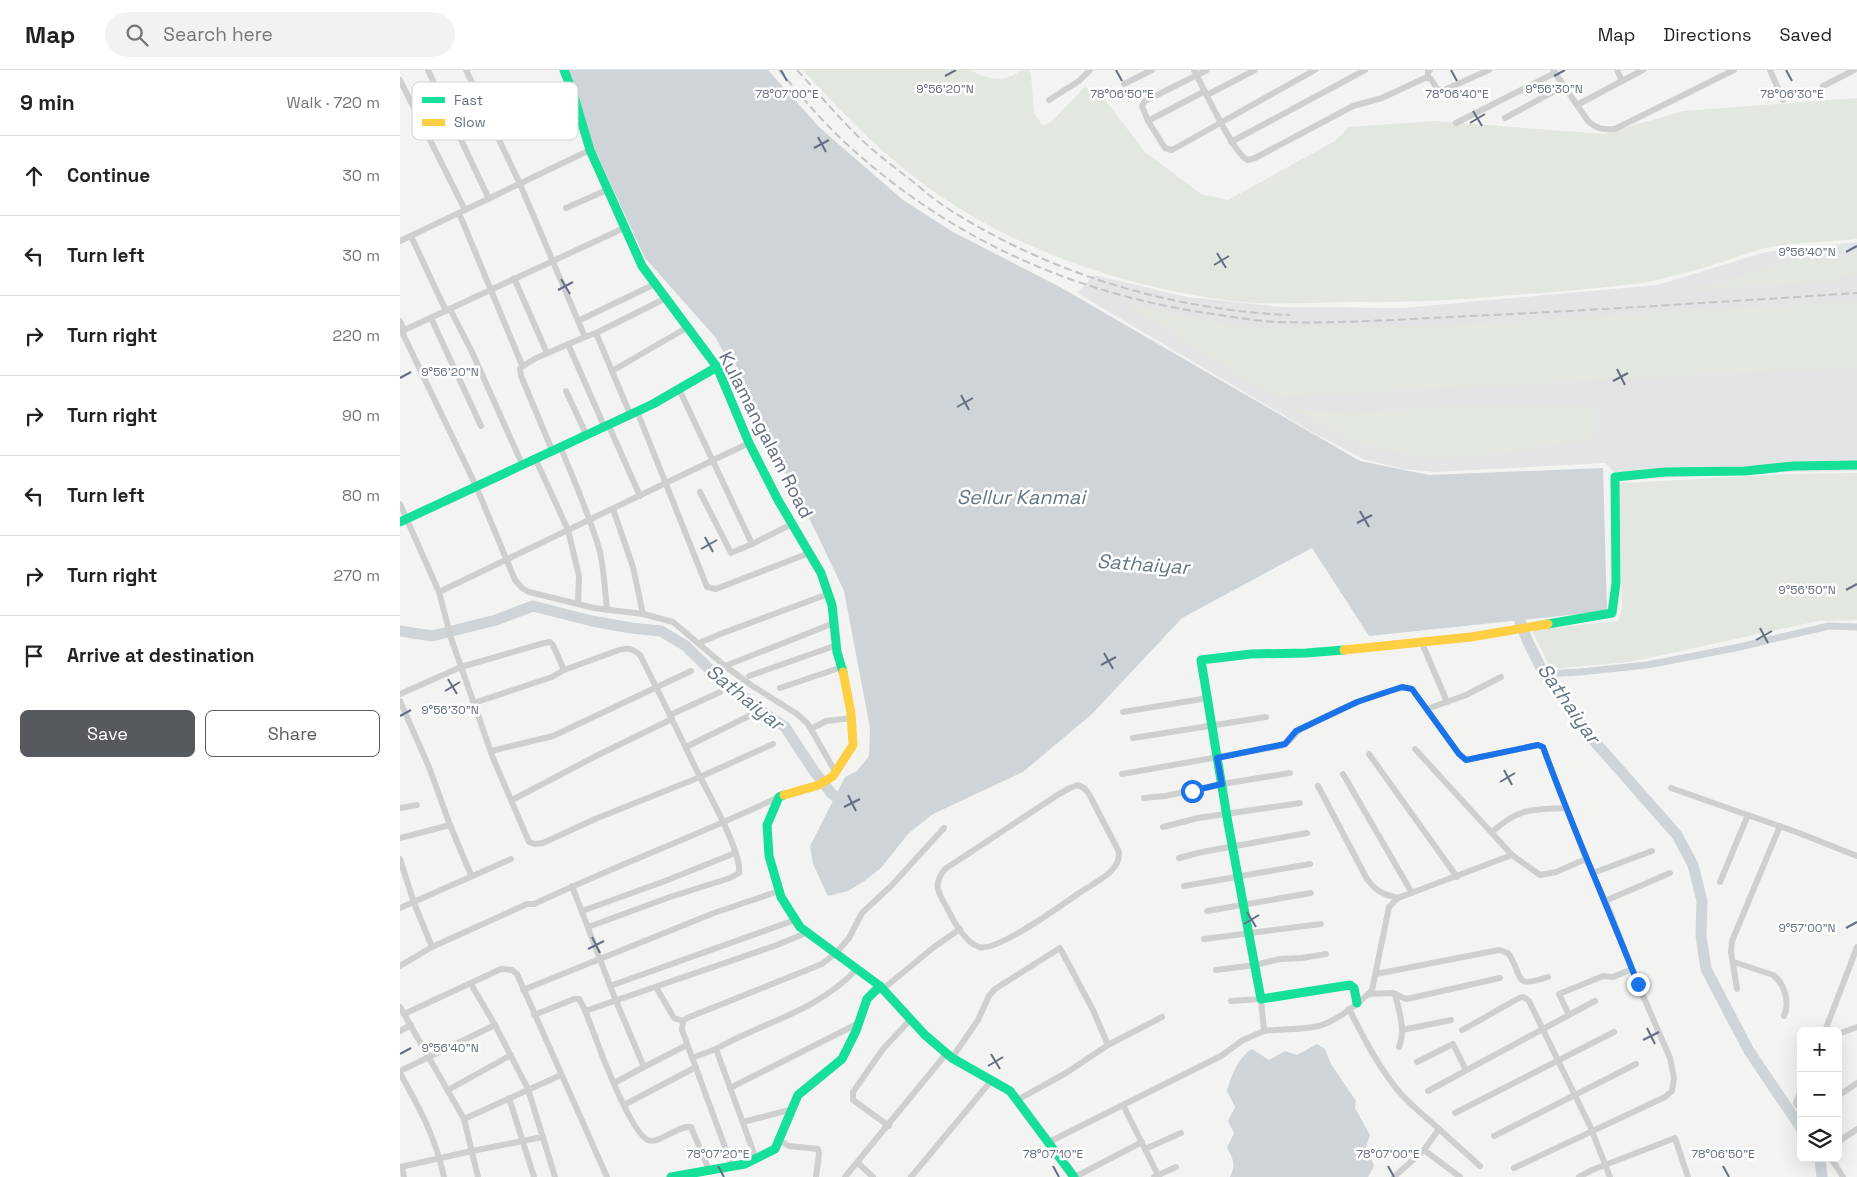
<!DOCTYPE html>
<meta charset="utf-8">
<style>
body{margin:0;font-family:"Space Grotesk",sans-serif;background:#f2f2f2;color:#222}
.controls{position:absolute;right:15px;bottom:15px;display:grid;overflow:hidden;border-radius:8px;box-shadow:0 5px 20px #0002}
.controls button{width:45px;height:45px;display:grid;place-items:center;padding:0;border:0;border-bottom:1px solid #e0e0e0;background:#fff;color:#222;font:25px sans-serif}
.stop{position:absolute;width:15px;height:15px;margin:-11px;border:4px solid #1a73e8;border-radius:50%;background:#fff}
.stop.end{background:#1a73e8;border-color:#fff;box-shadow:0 1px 5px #0008}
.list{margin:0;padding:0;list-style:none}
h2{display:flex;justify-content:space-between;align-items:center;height:65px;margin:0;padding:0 20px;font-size:21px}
h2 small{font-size:16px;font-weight:400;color:#767676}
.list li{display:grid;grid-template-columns:32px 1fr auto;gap:15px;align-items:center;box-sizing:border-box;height:80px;padding:0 20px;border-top:1px solid #e0e0e0}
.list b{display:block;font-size:19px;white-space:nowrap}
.list em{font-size:16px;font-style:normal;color:#767676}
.actions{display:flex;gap:10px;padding:15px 20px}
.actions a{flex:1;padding:11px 0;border:1px solid #565a5f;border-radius:8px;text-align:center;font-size:18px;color:#565a5f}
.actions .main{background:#565a5f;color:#fff}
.icon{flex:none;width:28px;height:28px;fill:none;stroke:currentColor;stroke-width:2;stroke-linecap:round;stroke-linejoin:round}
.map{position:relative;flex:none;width:1457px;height:1107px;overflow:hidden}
header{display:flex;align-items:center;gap:30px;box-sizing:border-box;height:70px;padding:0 25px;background:#fff;border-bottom:1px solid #e0e0e0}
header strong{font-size:24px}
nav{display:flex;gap:28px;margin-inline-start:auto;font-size:18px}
.search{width:350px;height:45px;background:#f2f2f2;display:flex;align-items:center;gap:12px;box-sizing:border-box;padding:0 18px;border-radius:28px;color:#767676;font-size:19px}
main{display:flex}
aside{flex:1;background:#fff}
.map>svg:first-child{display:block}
.built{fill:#e3e4e5}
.green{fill:#e2e7e0}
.water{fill:#cfd4d9}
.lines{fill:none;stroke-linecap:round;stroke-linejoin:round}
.canal{stroke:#cfd4d9;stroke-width:7}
.river{stroke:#cfd4d9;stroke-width:11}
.street{stroke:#cecfcf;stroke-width:6}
.fast{stroke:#16e098;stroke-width:9}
.slow{stroke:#ffcf43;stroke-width:9}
.rail{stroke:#c3c4c5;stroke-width:2;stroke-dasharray:8 4;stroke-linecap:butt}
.route{stroke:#1a73e8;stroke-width:6}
.ticks{fill:none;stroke:#646f83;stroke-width:2}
.labels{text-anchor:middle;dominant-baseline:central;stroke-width:5;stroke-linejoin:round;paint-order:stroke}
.street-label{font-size:19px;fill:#646f83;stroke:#fff}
.water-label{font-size:20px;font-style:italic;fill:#647787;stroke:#fff}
.key{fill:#fff;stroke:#d0d4da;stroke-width:1}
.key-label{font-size:14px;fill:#646f83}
.ticks-label{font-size:12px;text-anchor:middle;fill:#646f83;stroke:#fff;stroke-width:5;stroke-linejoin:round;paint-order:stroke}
</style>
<header>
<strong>Map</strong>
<div class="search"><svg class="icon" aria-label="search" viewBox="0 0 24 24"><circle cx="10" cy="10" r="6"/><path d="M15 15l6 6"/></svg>Search here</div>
<nav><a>Map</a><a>Directions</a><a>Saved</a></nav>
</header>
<main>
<aside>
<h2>9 min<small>Walk · 720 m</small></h2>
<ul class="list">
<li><svg class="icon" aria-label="ahead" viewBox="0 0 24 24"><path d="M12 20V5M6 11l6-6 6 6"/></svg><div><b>Continue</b></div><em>30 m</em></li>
<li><svg class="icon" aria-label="left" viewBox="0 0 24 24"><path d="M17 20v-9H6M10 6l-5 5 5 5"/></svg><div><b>Turn left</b></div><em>30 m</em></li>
<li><svg class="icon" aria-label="right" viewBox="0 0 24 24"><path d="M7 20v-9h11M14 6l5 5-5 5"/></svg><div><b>Turn right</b></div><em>220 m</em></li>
<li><svg class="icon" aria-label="right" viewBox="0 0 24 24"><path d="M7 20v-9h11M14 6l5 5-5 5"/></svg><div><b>Turn right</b></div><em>90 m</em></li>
<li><svg class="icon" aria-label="left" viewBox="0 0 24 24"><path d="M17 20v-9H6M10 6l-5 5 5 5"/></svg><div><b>Turn left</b></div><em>80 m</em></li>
<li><svg class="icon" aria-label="right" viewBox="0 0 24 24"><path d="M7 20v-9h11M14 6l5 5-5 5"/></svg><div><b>Turn right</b></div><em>270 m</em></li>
<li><svg class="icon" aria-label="arrive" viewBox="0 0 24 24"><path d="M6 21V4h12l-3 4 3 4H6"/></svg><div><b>Arrive at destination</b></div></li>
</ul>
<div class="actions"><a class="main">Save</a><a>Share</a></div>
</aside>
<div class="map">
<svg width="1457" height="1107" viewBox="0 0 1457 1107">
<rect width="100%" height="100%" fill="#f3f4f2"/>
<path class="built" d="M 1457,172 L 1457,401 L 1383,402 L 1222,410 L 1205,393 L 1035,402 L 1003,399 L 963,389 L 910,361 L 677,223 L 694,205 L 787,227 L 883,237 L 1002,238 L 1257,215 L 1366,182 Z"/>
<g class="green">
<path d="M 403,0 L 571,0 C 581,6 594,11 606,8 C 616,5 617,0 628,0 L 631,4 L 634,43 L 643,56 L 651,52 L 685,17 L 702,26 L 745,82 L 801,124 L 828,130 L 935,71 L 949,57 L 1034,51 L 1204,64 L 1283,41 L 1457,28 L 1457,169 C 1427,172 1396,172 1366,178 C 1352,181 1337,187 1323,192 C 1296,200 1269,208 1241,213 C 1203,218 1165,221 1127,224 C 1071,229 1014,233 957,232 C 915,232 874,236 832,231 C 723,217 611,179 522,113 C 478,80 440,41 403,0 Z"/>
<path d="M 1457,185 L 1457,205 L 1440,206 L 1440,211 L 1286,221 L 1399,189 Z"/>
<path d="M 1457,231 L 1457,297 L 880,327 L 840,307 L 724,233 L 838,257 L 910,257 L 1028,256 Z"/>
<path d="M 1041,337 L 1197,337 L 1197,368 L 1093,385 L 1026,389 L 961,375 L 892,339 L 950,343 Z"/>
<path d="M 1457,403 L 1457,550 L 1418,551 L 1230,592 L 1151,599 L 1132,560 L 1218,551 L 1222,539 L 1219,416 L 1222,413 L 1387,404 Z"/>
</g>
<g class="water">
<path d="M 168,0 L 368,0 L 419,57 L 503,130 L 553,162 L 660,217 L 960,391 L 1029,405 L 1203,398 L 1207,541 L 969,566 L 912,478 L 782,548 L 692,644 L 623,702 L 533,744 L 508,764 L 481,798 L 463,812 L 448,821 L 428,826 L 413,794 L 410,776 L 445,707 L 457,701 L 469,686 L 470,658 L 444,521 L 417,464 L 316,268 L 245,188 L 195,80 Z"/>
<path d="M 917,974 L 925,979 L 931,994 L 956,1031 L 955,1038 L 970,1065 L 966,1077 L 974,1096 L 968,1107 L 830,1107 C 836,1095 833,1088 827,1078 L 834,1063 L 828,1051 L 835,1037 L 827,1021 C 831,1006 839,986 852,979 L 869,990 L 885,981 L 897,985 Z"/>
</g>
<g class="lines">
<path class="canal" d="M 1144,604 L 1180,602 L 1247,595 L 1335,578 L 1429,556 L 1457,557"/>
<g class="river">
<path d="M 1114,536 L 1128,572 L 1144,604 L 1157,618 L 1188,664 L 1277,765 L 1293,795 L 1302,831 L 1301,866 L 1306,899 L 1349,981 L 1401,1058"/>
<path d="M 0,561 L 32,566 L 96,550 L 133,536 L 192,551 L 231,558 L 261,561 L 286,576 L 310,600 L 363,642 L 385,657 L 414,701 L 431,723 L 436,727 L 451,731"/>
<path d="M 1420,1088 L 1422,1107"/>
</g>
<g class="street">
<path d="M 28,0 L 89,129"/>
<path d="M 66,0 L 120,114 L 185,267 L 196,263 L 230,344"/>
<path d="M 794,0 C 802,15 835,87 848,90 L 855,88 L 953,36 L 982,28 L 1025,8 L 1031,9 L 1037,19 L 1044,20 L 1089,0"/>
<path d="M 1153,0 L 1188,51 C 1197,59 1203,60 1215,59 L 1334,0"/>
<path d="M 1217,0 L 1222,11 L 1243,0"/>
<path d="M 1370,0 L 1383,30"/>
<path d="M 1028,8 L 1028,1 L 1030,0"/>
<path d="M 0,10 L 65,140"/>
<path d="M 724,14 L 752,0"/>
<path d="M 1423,16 L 1454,0"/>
<path d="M 805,21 L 748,51 L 765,78 L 772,80 L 915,0"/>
<path d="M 807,25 L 855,0"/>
<path d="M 649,30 L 679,11 L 690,0"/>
<path d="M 1177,35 L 1222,11"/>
<path d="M 1105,48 L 1164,16"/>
<path d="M 748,51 L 742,36 L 745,31 L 807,0"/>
<path d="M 1056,53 L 1155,3"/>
<path d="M 831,72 L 965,0"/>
<path d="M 166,138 L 207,120"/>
<path d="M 59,143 L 122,295"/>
<path d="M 11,166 L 46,241"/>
<path d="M 0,171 L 190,80"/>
<path d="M 114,208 L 147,283"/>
<path d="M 50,239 L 72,282 L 122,394"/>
<path d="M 31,248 L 81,356"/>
<path d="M 0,251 L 4,260"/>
<path d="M 178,251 L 255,214"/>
<path d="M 0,262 L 224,158"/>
<path d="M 2,262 L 76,416 L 115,510 L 122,518 L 129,522 L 194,538 L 243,544 L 273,552 L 325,596 L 434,553"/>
<path d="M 196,263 L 266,228"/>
<path d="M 168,274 L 204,356"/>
<path d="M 212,301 L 288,257"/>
<path d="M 279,319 L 352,474"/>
<path d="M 166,321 L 186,364"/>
<path d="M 237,341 L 307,517 L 316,519 L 409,483"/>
<path d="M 208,354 L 240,426"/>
<path d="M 160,376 C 174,411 190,446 200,482 C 204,501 205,520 207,540"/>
<path d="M 152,380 L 121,306 L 120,298 L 136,288 L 185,267"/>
<path d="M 135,388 L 168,460 L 179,506 L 178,533"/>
<path d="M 300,422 L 331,483 L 352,474 L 392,454"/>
<path d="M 0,434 L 39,522 L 51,568 L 93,688 L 129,772 L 135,774 L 143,773 L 195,749 L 300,707 L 373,674"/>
<path d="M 213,439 L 233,497 L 243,544"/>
<path d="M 39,522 L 349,373"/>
<path d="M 299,573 L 323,563 L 428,524"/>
<path d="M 1022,573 L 1047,632"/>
<path d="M 325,596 L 351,615 L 397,644 L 408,654 L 436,703"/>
<path d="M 349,606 L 437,575"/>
<path d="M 380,618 L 442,597"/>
<path d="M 0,624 L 61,597 L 144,573 L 150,572 L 153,575 L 164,600"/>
<path d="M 0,631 L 29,697 L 50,755 L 71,805"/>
<path d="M 74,633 L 152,607 L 164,600 L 219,580 C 228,577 233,579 240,585 C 261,626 280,666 300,707 C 310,726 342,783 339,803 L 330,808 L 270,827 L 188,857"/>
<path d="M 1027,639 L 1066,625 L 1101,607"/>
<path d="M 723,642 L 808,628"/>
<path d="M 270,645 L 320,622"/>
<path d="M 411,659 L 426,651 L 452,648"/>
<path d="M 733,668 L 866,647"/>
<path d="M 286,677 L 349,646"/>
<path d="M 1015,679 L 1112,785"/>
<path d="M 91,681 L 153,666 L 291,601"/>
<path d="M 969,684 L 1057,807"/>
<path d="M 722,704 L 881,676 C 891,673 894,663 903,658 C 922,648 994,612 1012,619 L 1059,684 L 1066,690 L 1138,675 L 1143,677 L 1186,789 L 1209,839 L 1238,914 L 1270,988 L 1274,1008 L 1272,1021 L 1265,1027 L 1114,1098"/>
<path d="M 943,704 L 1012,823"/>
<path d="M 678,715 L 684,718 L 689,724 L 719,782 C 721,801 696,812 682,821 C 665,833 596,883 579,877 C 564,872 553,850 546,836 C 537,821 533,814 545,799 L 659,724 L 670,718 Z"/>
<path d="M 918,716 L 967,809 C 977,822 982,824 998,828"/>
<path d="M 1271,718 L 1399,763 L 1457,786"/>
<path d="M 744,728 L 765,726 L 822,714 L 890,703"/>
<path d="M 112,730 L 198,685 L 272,649"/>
<path d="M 0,738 L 17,735"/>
<path d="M 763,757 L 798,748 L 900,733"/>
<path d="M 1092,762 C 1119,738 1131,739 1166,738"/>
<path d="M 0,768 L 50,755"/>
<path d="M 779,788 L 802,782 L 907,763"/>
<path d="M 0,789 L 14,833 L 32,877"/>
<path d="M 1193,803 L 1252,781"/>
<path d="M 1320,812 L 1348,745"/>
<path d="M 172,816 L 216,931 L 244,997 L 287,975"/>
<path d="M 784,816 L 910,794"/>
<path d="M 1205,831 L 1270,803"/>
<path d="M 0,838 L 111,789"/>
<path d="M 182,841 L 265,811 L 335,783"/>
<path d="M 807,841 L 911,823"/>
<path d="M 804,869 L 921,854"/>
<path d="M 1334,892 L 1373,905 C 1385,914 1390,933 1384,946"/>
<path d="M 0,896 L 32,877 L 127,834 L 134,834 C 215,796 298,765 379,727"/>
<path d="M 816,900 L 855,895 L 880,889 L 902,888 L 926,884"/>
<path d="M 976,904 L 1099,880 L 1108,883 C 1125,907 1111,919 1148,907"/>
<path d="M 71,914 L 95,955 L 128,1019 L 155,1107"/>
<path d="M 210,916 L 395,850"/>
<path d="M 256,917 L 274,948 L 283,951"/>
<path d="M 483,919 L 534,877 L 560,859"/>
<path d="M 1337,919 L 1331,882 L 1332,871 L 1380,756"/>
<path d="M 123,920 L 314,843 L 379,821"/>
<path d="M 968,924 L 993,923 L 1006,929 L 1011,928 L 1100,908"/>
<path d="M 995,924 C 999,941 1006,960 999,977"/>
<path d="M 0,937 L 64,1049 L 78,1107"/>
<path d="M 949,939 C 964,968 979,999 1002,1025 C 1013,1037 1027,1048 1039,1059 L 1024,1080 L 1060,1107"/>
<path d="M 185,941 L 377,875 L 408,862"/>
<path d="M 4,944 L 101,899 L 112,900 L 117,904 L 207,1107"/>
<path d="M 134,945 L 174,929 L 179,929 C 185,938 189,951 193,961 C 200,981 231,1063 248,1070 C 259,1075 277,1055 291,1057 L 309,1100"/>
<path d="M 1169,945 L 1159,924 L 1203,906 L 1213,907 L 1232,899"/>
<path d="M 1002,960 L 1051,950"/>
<path d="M 1062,960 C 1071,956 1119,927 1122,927 C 1125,927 1127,929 1129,931 L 1190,1056 L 1210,1107"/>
<path d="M 0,961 L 11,955"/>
<path d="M 864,961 C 881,959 900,960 918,956 C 934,953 961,932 972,920 L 989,837 L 998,828 L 1112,785 L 1140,805 L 1156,802 L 1186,789"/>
<path d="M 1425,961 L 1457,877"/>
<path d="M 1438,964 L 1457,957"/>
<path d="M 708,975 L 762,947"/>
<path d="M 292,988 L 316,979"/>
<path d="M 552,988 L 578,950 L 589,926 L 595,919 L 660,878 L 693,940 L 708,975 L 666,1003 L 617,1030"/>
<path d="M 1017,992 L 1053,974 L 1066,1000"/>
<path d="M 0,1001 L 95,955"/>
<path d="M 0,1003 C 20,1039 35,1066 44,1107"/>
<path d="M 214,1013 L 244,997"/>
<path d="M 330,1018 L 459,953"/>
<path d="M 48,1020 L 111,985"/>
<path d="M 1028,1021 L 1195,931"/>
<path d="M 1401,1021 L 1396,1033 L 1401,1040"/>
<path d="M 1438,1026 L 1457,1013"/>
<path d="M 109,1028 L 134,1107"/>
<path d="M 224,1035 L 296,997"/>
<path d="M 723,1035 L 759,1107"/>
<path d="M 1055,1043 L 1214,962"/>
<path d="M 64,1049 L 161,1005"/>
<path d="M 343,1052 L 393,1039"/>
<path d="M 489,1056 L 453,1030 L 453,1022 L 483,979 L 511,949"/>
<path d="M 1039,1059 L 1080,1096"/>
<path d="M 1094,1066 L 1236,994"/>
<path d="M 379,1070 L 389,1076 L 418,1079 L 419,1084 L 416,1107"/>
<path d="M 649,1072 L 821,986 L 843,970 L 864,961 L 861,929 L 831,931"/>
<path d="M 1438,1072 L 1457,1059"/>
<path d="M 745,1079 L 781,1063"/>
<path d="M 1431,1088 L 1443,1107"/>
<path d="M 356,1089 L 316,979 C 366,951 416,942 457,899"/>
<path d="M 458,1093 L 473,1107"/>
<path d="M 332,1096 L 282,960 L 283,951 L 287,948 L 422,894 L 436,883 L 449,868 L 462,843 L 492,815 L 544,758"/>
<path d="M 0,1097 L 72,1081 L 143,1067"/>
<path d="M 2,1097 L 4,1107"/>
<path d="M 445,1107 L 546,984"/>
<path d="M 511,1107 L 591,1011"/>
<path d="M 675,1107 L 742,1072"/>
<path d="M 754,1107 L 776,1097"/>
<path d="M 994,1107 L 1024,1080"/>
<path d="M 1179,1107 L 1192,1100 L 1275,1068 L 1288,1107"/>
</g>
<g class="fast">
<path d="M 164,0 L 173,23 L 190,80 L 242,196 L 317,297 L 349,373 L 378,430 L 421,503 L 432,535 L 437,582 L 443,602"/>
<path d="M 0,452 L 253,334 L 317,297"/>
<path d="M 1148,554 L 1212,543 L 1216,513 L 1215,407 L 1265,402 L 1345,401 L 1393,396 L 1457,395"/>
<path d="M 944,580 L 906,583 L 851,584 L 801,590 L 828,753 L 861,929 L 950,915 L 954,918 L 957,933"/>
<path d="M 384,725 L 379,727 L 367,755 L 369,786 L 381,827 L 400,857 L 480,916 L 525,965 L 552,988 L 610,1021 L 674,1107"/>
<path d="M 271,1107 L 345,1094 L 375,1079 L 398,1025 L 442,989 L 456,961 L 467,929 L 480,916"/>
</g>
<g class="slow">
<path d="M 944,580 L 1071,567 L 1148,554"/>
<path d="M 384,725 L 419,715 L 433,706 L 453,675 L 451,643 L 443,602"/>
</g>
<g class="rail">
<path d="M 379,0 C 402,27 424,54 450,77 C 552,170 677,225 813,244 C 834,247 856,251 877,252 C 948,254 1020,248 1092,245 C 1214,239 1335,231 1457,223"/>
<path d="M 397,0 C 422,27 445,56 473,80 C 487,92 502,103 517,115 C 527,123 536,131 547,138 C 648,203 770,240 890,245"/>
</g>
</g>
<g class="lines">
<path class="route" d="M 792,721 L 822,714 L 817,688 L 885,674 L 896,661 L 957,632 L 1002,617 L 1012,619 L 1059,684 L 1066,690 L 1138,675 L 1143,677 C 1172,757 1207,835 1238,914"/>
</g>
<path class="ticks" d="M 381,0 L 387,11M 716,0 L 722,11M 1051,0 L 1057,11M 1386,0 L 1392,11M 545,6 L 556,0M 1154,6 L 1165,0M 1073,41 L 1082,56M 1070,53 L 1085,44M 418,67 L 426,82M 414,78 L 429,70M 1446,182 L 1457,176M 817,183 L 826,198M 814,195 L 829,186M 161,209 L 170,224M 158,220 L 173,212M 1217,299 L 1225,315M 0,308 L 11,302M 1213,311 L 1228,303M 561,325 L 569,340M 557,337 L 573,328M 960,441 L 969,457M 957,453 L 972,445M 305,467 L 313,482M 301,479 L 317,470M 1446,520 L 1457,514M 1360,558 L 1368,573M 1356,570 L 1372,561M 704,583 L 713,599M 701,595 L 716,587M 48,609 L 57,624M 45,621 L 60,612M 0,646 L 11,640M 1104,700 L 1112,715M 1100,712 L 1115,703M 448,725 L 456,741M 444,737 L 460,729M 847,842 L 856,857M 844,854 L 859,845M 1446,858 L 1457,852M 192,867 L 200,883M 188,879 L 204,871M 1247,958 L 1255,974M 1243,970 L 1259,962M 0,984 L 11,978M 591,984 L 600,999M 588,996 L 603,987M 318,1096 L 324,1107M 653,1096 L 659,1107M 988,1096 L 994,1107M 1323,1096 L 1329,1107"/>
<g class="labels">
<g class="street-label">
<text transform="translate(366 365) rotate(63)">Kulamangalam Road</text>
</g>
<g class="water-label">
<text x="621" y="427">Sellur Kanmai</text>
<text transform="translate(743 494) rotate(4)">Sathaiyar</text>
<text transform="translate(345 627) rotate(39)">Sathaiyar</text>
<text transform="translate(1169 633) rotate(55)">Sathaiyar</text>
</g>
</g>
<rect x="12" y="12" width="166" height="58" rx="8" class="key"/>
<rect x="22" y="27" width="23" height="6" fill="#16e098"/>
<rect x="22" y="49" width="23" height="7" fill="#ffcf43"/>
<g class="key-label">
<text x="54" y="35">Fast</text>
<text x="54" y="57">Slow</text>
</g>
<g class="ticks-label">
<text x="545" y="23">9°56'20"N</text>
<text x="1154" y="23">9°56'30"N</text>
<text x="387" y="28">78°07'00"E</text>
<text x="722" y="28">78°06'50"E</text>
<text x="1057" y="28">78°06'40"E</text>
<text x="1392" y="28">78°06'30"E</text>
<text x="1407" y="186">9°56'40"N</text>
<text x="50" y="306">9°56'20"N</text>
<text x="1407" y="524">9°56'50"N</text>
<text x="50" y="644">9°56'30"N</text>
<text x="1407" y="862">9°57'00"N</text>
<text x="50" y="982">9°56'40"N</text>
<text x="318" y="1088">78°07'20"E</text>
<text x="653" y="1088">78°07'10"E</text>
<text x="988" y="1088">78°07'00"E</text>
<text x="1323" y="1088">78°06'50"E</text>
</g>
</svg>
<div class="controls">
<button>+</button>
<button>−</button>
<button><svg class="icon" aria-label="layers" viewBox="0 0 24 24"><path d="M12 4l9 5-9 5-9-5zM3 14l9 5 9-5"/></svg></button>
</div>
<div class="stop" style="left:792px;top:721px"></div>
<div class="stop end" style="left:1238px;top:914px"></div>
</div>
</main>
